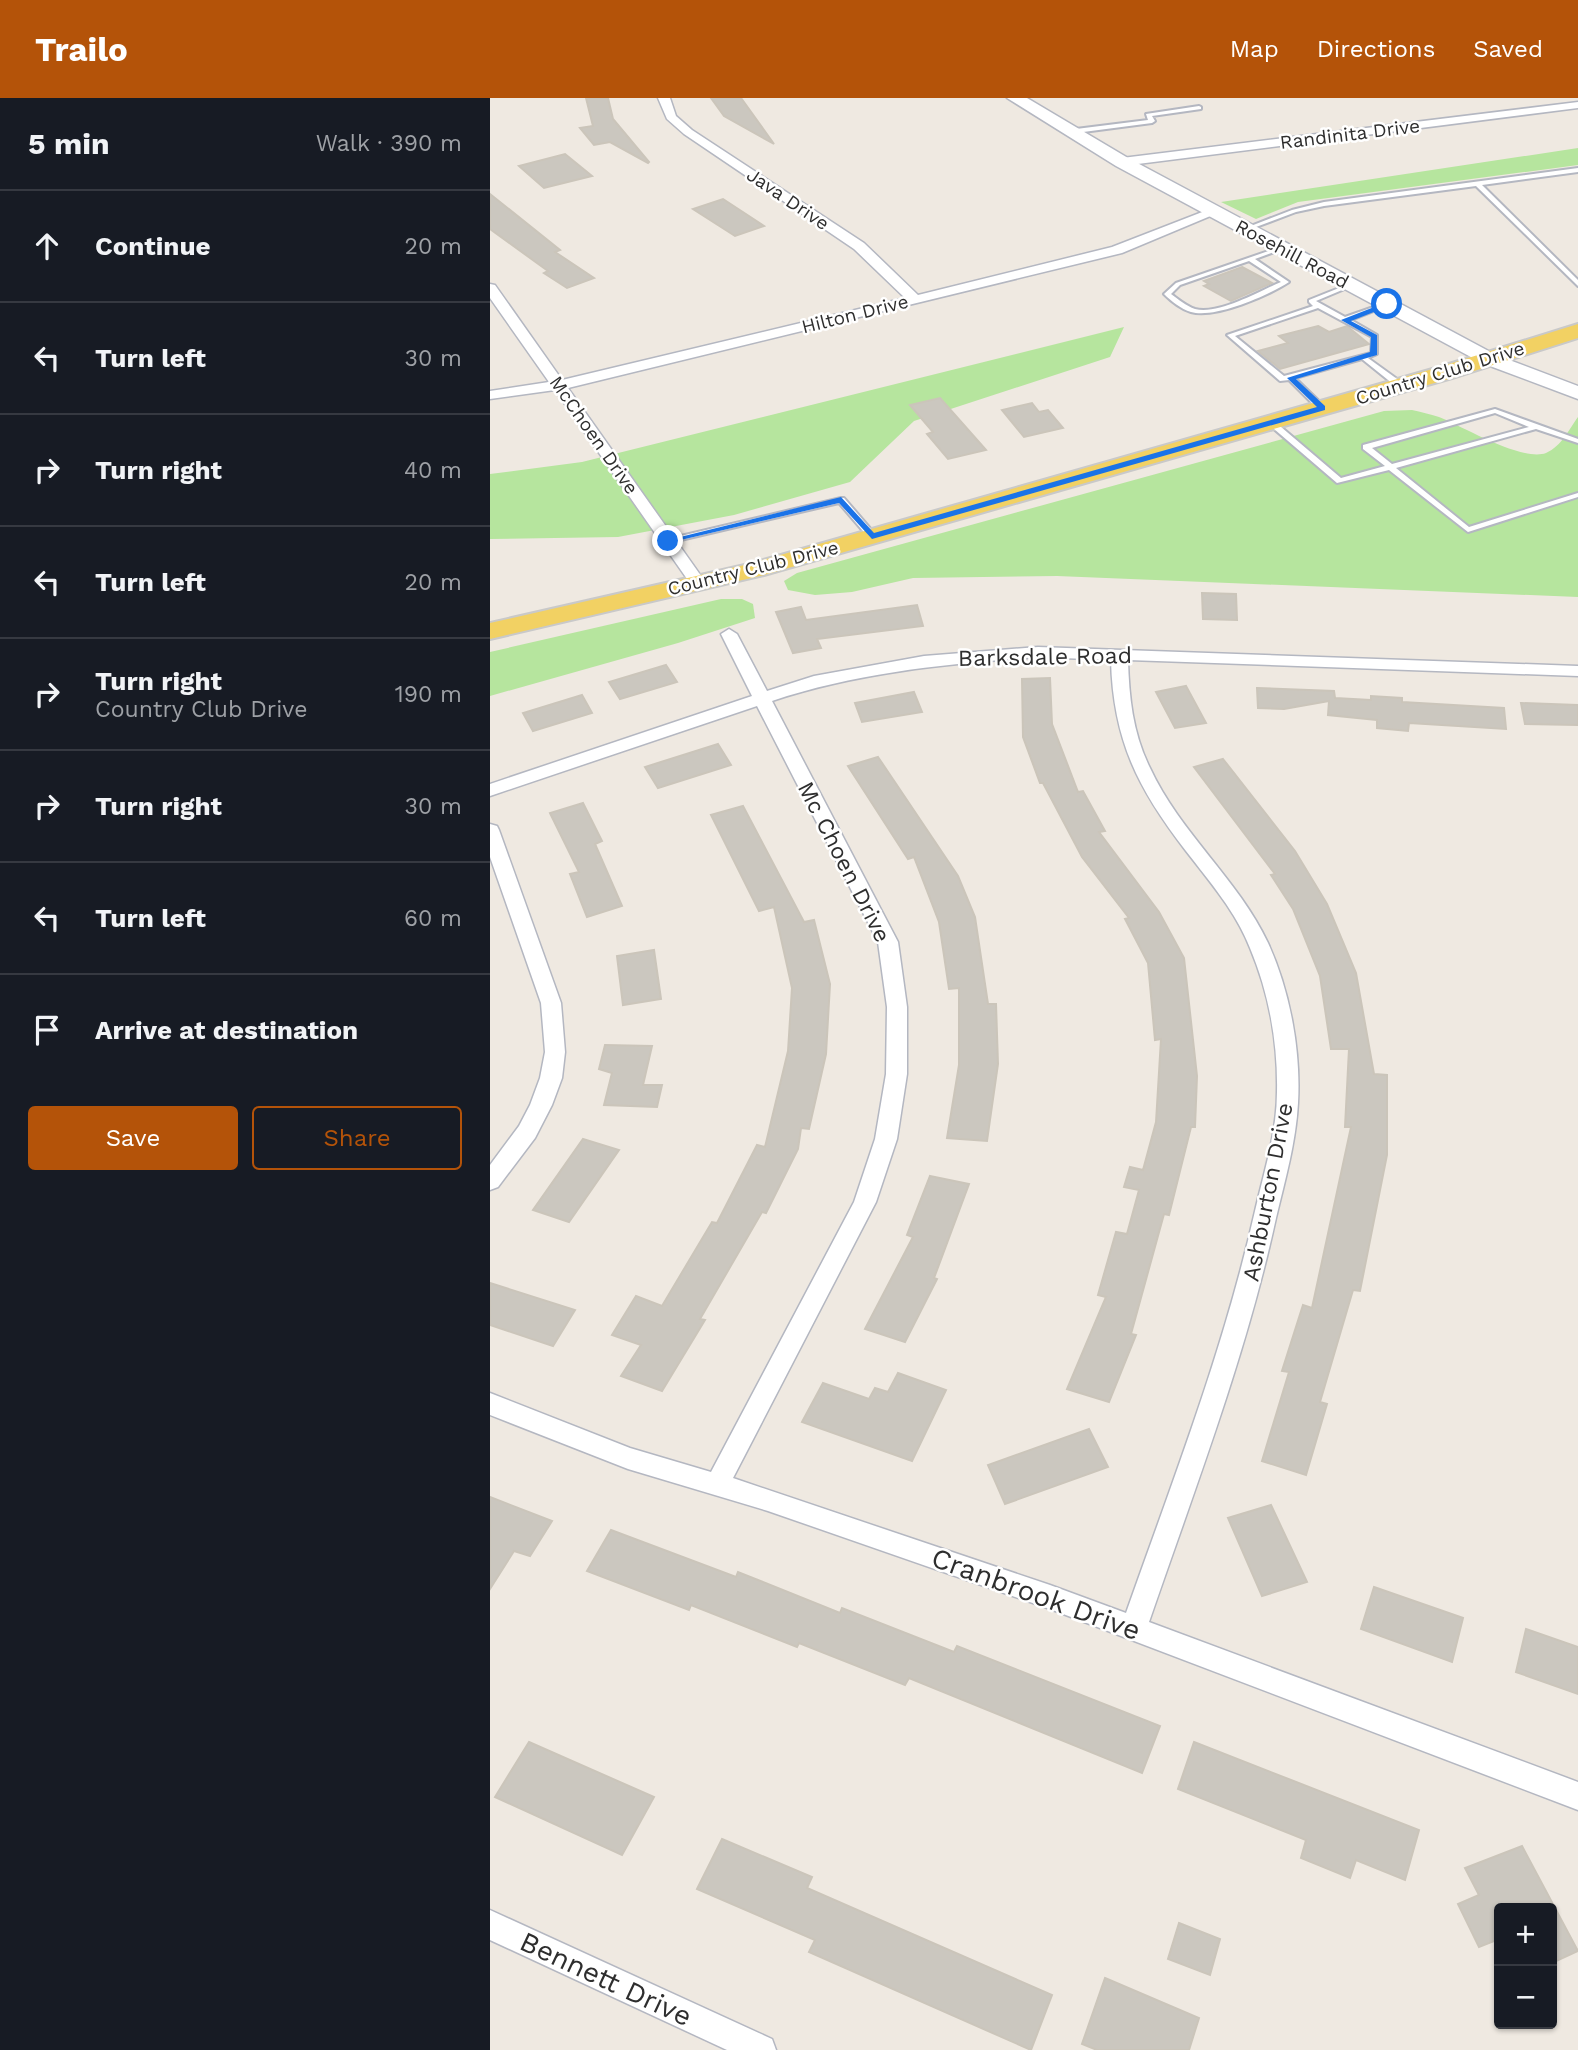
<!DOCTYPE html>
<meta charset="utf-8">
<style>
body{margin:0;font-family:"Work Sans",sans-serif;background:#242831;color:#f1f3f6}
.controls{position:absolute;right:21px;bottom:21px;display:grid;overflow:hidden;border-radius:7px;box-shadow:0 2px 5px #0004}
.controls button{width:63px;height:63px;display:grid;place-items:center;padding:0;border:0;border-bottom:2px solid #363941;background:#171b24;color:#f1f3f6;font:35px sans-serif}
.stop{position:absolute;width:21px;height:21px;margin:-16px;border:5px solid #1a73e8;border-radius:50%;background:#fff}
.stop.end{background:#1a73e8;border-color:#fff;box-shadow:0 2px 7px #0008}
.list{margin:0;padding:0;list-style:none}
h2{display:flex;justify-content:space-between;align-items:center;height:91px;margin:0;padding:0 28px;font-size:30px}
h2 small{font-size:23px;font-weight:400;color:#9ea1a6}
.list li{display:grid;grid-template-columns:46px 1fr auto;gap:21px;align-items:center;box-sizing:border-box;height:112px;padding:0 28px;border-top:2px solid #363941}
.list b{display:block;font-size:26px;white-space:nowrap}
.list p{margin:0;font-size:23px;white-space:nowrap;color:#9ea1a6}
.list em{font-size:23px;font-style:normal;color:#9ea1a6}
.actions{display:flex;gap:14px;padding:21px 28px}
.actions a{flex:1;padding:16px 0;border:2px solid #b45309;border-radius:7px;text-align:center;font-size:24px;color:#b45309}
.actions .main{background:#b45309;color:#fff}
.icon{flex:none;width:38px;height:38px;fill:none;stroke:currentColor;stroke-width:2;stroke-linecap:round;stroke-linejoin:round}
.map{position:relative;flex:none;width:1088px;height:1952px;overflow:hidden}
header{display:flex;align-items:center;gap:42px;box-sizing:border-box;height:98px;padding:0 35px;background:#b45309;color:#fff}
header strong{font-size:33px}
nav{display:flex;gap:38px;margin-inline-start:auto;font-size:24px}
main{display:flex}
aside{flex:1;background:#171b24}
.map>svg:first-child{display:block}
.green{fill:#b6e59e}
.building{fill:#cbc7bf;stroke:#cbc5ba;stroke-width:2}
.lines{fill:none;stroke-linecap:round;stroke-linejoin:round}
.lane-casing{stroke:#b4b7c1;stroke-width:4}
.street-casing{stroke:#b4b7c1;stroke-width:3}
.secondary-casing{stroke:#b4b7c1;stroke-width:3}
.primary-casing{stroke:#c9c9c9;stroke-width:4}
.lane{fill:#fff;fill-rule:evenodd}
.street{fill:#fff;fill-rule:evenodd}
.secondary{fill:#fff;fill-rule:evenodd}
.primary{fill:#f2d163;fill-rule:evenodd}
.route{fill:#1a73e8}
.labels{text-anchor:middle;dominant-baseline:central;stroke-width:5;stroke-linejoin:round;paint-order:stroke}
.far-street-label{font-size:19px;fill:#2e2e2e;stroke:#fff}
.street-label{font-size:23px;fill:#2e2e2e;stroke:#fff}
.near-street-label{font-size:28px;fill:#2e2e2e;stroke:#fff}
</style>
<header>
<strong>Trailo</strong>
<nav><a>Map</a><a>Directions</a><a>Saved</a></nav>
</header>
<main>
<aside>
<h2>5 min<small>Walk · 390 m</small></h2>
<ul class="list">
<li><svg class="icon" aria-label="ahead" viewBox="0 0 24 24"><path d="M12 20V5M6 11l6-6 6 6"/></svg><div><b>Continue</b></div><em>20 m</em></li>
<li><svg class="icon" aria-label="left" viewBox="0 0 24 24"><path d="M17 20v-9H6M10 6l-5 5 5 5"/></svg><div><b>Turn left</b></div><em>30 m</em></li>
<li><svg class="icon" aria-label="right" viewBox="0 0 24 24"><path d="M7 20v-9h11M14 6l5 5-5 5"/></svg><div><b>Turn right</b></div><em>40 m</em></li>
<li><svg class="icon" aria-label="left" viewBox="0 0 24 24"><path d="M17 20v-9H6M10 6l-5 5 5 5"/></svg><div><b>Turn left</b></div><em>20 m</em></li>
<li><svg class="icon" aria-label="right" viewBox="0 0 24 24"><path d="M7 20v-9h11M14 6l5 5-5 5"/></svg><div><b>Turn right</b><p>Country Club Drive</p></div><em>190 m</em></li>
<li><svg class="icon" aria-label="right" viewBox="0 0 24 24"><path d="M7 20v-9h11M14 6l5 5-5 5"/></svg><div><b>Turn right</b></div><em>30 m</em></li>
<li><svg class="icon" aria-label="left" viewBox="0 0 24 24"><path d="M17 20v-9H6M10 6l-5 5 5 5"/></svg><div><b>Turn left</b></div><em>60 m</em></li>
<li><svg class="icon" aria-label="arrive" viewBox="0 0 24 24"><path d="M6 21V4h12l-3 4 3 4H6"/></svg><div><b>Arrive at destination</b></div></li>
</ul>
<div class="actions"><a class="main">Save</a><a>Share</a></div>
</aside>
<div class="map">
<svg width="1088" height="1952" viewBox="0 0 1088 1952">
<rect width="100%" height="100%" fill="#efe9e1"/>
<g class="green">
<path d="M 1088,50 L 1088,67 L 808,104 L 766,121 L 731,104 Z"/>
<path d="M 634,229 L 620,259 L 424,323 L 360,384 L 244,417 L 128,439 L 0,441 L 0,376 L 92,364 Z"/>
<path d="M 922,312 C 931,314 940,316 949,319 C 972,328 1032,364 1056,355 C 1072,348 1079,331 1088,319 L 1088,499 L 567,478 L 423,480 L 362,494 L 325,497 L 298,492 L 294,483 L 307,475 L 894,313 Z"/>
<path d="M 231,501 L 252,501 L 263,506 L 265,520 L 188,545 L 0,598 L 0,554 Z"/>
</g>
<g class="building">
<path d="M 96,0 L 118,0 L 123,21 L 159,64 L 158,65 L 120,44 L 104,47 L 90,30 L 103,28 Z"/>
<path d="M 221,0 L 251,0 L 284,46 L 234,18 Z"/>
<path d="M 75,56 L 102,78 L 54,90 L 29,68 Z"/>
<path d="M 0,96 L 70,152 L 65,154 L 104,180 L 77,190 L 54,175 L 58,173 L 0,131 Z"/>
<path d="M 233,101 L 274,128 L 245,138 L 203,111 Z"/>
<path d="M 752,169 L 782,185 L 741,203 L 714,188 L 719,186 L 714,183 Z"/>
<path d="M 828,228 L 839,234 L 857,228 L 879,246 L 790,271 L 768,253 L 798,245 L 789,238 Z"/>
<path d="M 450,300 L 496,352 L 458,361 L 437,336 L 443,334 L 420,307 Z"/>
<path d="M 542,305 L 549,314 L 558,312 L 573,330 L 534,339 L 512,312 Z"/>
<path d="M 712,495 L 746,496 L 747,522 L 713,521 Z"/>
<path d="M 427,507 L 433,528 L 327,541 L 331,550 L 303,555 L 286,514 L 311,509 L 316,522 Z"/>
<path d="M 176,567 L 187,584 L 130,601 L 119,584 Z"/>
<path d="M 560,580 L 562,626 L 588,694 L 593,693 L 615,733 L 609,734 L 669,814 L 694,860 L 707,978 L 705,1029 L 701,1029 L 679,1117 L 674,1116 L 641,1236 L 646,1237 L 619,1304 L 577,1291 L 616,1199 L 608,1197 L 626,1134 L 637,1136 L 649,1092 L 634,1089 L 640,1069 L 653,1072 L 666,1024 L 671,941 L 665,942 L 658,865 L 635,821 L 639,820 L 592,759 L 553,685 L 550,685 L 533,639 L 532,581 Z"/>
<path d="M 696,588 L 716,625 L 685,630 L 666,594 Z"/>
<path d="M 767,590 L 844,593 L 845,600 L 881,602 L 881,598 L 912,600 L 912,604 L 1014,610 L 1016,631 L 919,625 L 918,633 L 887,630 L 887,622 L 838,617 L 839,603 L 794,611 L 768,610 Z"/>
<path d="M 424,594 L 432,614 L 372,624 L 365,605 Z"/>
<path d="M 92,597 L 102,615 L 43,633 L 33,615 Z"/>
<path d="M 1031,605 L 1088,607 L 1088,627 L 1035,626 Z"/>
<path d="M 228,646 L 241,667 L 168,690 L 155,669 Z"/>
<path d="M 388,659 L 468,778 L 485,819 L 498,906 L 506,906 L 508,966 L 497,1043 L 457,1040 L 469,967 L 469,890 L 459,891 L 449,824 L 424,759 L 418,761 L 358,668 Z"/>
<path d="M 733,661 L 805,753 L 837,806 L 866,875 L 884,976 L 897,977 L 897,1057 L 870,1193 L 863,1192 L 830,1304 L 837,1306 L 816,1377 L 772,1363 L 799,1274 L 792,1273 L 813,1207 L 822,1210 L 861,1029 L 855,1029 L 859,951 L 841,951 L 830,878 L 803,811 L 781,777 L 785,776 L 704,669 Z"/>
<path d="M 93,705 L 112,743 L 105,746 L 132,808 L 97,819 L 80,776 L 89,774 L 60,715 Z"/>
<path d="M 253,708 L 314,824 L 324,822 L 340,886 L 336,956 L 319,1031 L 311,1030 L 308,1051 L 276,1115 L 272,1114 L 210,1221 L 215,1222 L 172,1293 L 131,1278 L 151,1247 L 122,1237 L 146,1198 L 172,1208 L 222,1124 L 227,1125 L 267,1047 L 275,1049 L 298,953 L 302,890 L 284,809 L 269,813 L 221,717 Z"/>
<path d="M 164,852 L 171,901 L 133,907 L 127,858 Z"/>
<path d="M 115,947 L 162,948 L 153,987 L 172,987 L 167,1009 L 114,1007 L 122,975 L 109,971 Z"/>
<path d="M 93,1041 L 129,1052 L 79,1124 L 43,1112 Z"/>
<path d="M 440,1078 L 479,1086 L 444,1180 L 447,1181 L 415,1244 L 375,1231 L 423,1139 L 417,1137 Z"/>
<path d="M 0,1185 L 85,1212 L 63,1248 L 0,1227 Z"/>
<path d="M 408,1275 L 456,1292 L 422,1363 L 312,1324 L 333,1285 L 379,1301 L 385,1290 L 398,1294 Z"/>
<path d="M 599,1331 L 618,1369 L 515,1406 L 498,1367 Z"/>
<path d="M 0,1399 L 62,1423 L 40,1458 L 24,1453 L 0,1491 Z"/>
<path d="M 781,1407 L 817,1484 L 772,1498 L 738,1420 Z"/>
<path d="M 121,1432 L 246,1479 L 248,1474 L 350,1515 L 352,1510 L 464,1554 L 467,1548 L 670,1628 L 652,1675 L 419,1580 L 415,1587 L 309,1545 L 307,1549 L 201,1507 L 199,1512 L 97,1473 Z"/>
<path d="M 884,1489 L 973,1520 L 962,1564 L 871,1531 Z"/>
<path d="M 1036,1531 L 1088,1549 L 1088,1596 L 1026,1574 Z"/>
<path d="M 39,1644 L 164,1699 L 132,1757 L 5,1699 Z"/>
<path d="M 704,1644 L 929,1732 L 915,1782 L 866,1762 L 860,1780 L 811,1760 L 816,1742 L 688,1691 Z"/>
<path d="M 232,1741 L 322,1779 L 317,1790 L 562,1897 L 541,1952 L 319,1854 L 325,1842 L 207,1791 Z"/>
<path d="M 1032,1748 L 1088,1853 L 1062,1865 L 1062,1810 L 1009,1810 L 1009,1841 L 989,1849 L 968,1806 L 989,1797 L 975,1770 Z"/>
<path d="M 689,1825 L 730,1841 L 720,1877 L 678,1861 Z"/>
<path d="M 615,1880 L 709,1920 L 699,1952 L 607,1952 L 592,1946 Z"/>
</g>
<g class="lines">
<defs>
<g id="lane">
<path d="M 709,8 L 711,9 L 711,11 L 662,18 L 665,23 L 662,25 L 578,36 L 575,34 L 578,32 L 658,22 L 656,16 Z"/>
<path d="M 1088,70 L 1088,74 L 992,87 L 1088,182 L 1088,188 L 986,88 L 834,108 L 806,114 L 758,132 L 753,131 L 802,112 L 834,104 Z"/>
<path d="M 790,149 L 795,150 L 765,161 L 799,184 C 779,197 725,221 701,214 C 691,211 681,203 674,196 L 686,185 ZM 759,163 L 791,184 C 769,193 729,217 705,211 C 696,208 688,201 681,196 L 690,187 Z"/>
<path d="M 859,186 L 864,187 L 826,203 L 855,219 L 895,205 L 899,205 L 899,207 L 861,222 L 887,237 L 887,256 L 878,260 L 914,286 L 914,290 L 908,290 L 872,261 L 805,280 L 836,310 L 829,312 L 799,282 L 790,283 L 737,237 L 823,208 L 819,204 L 819,202 ZM 828,210 L 882,239 L 881,255 L 794,278 L 745,238 Z"/>
<path d="M 1005,311 L 1088,341 L 1088,345 L 1046,331 L 906,370 L 979,429 L 1088,395 L 1088,399 L 978,434 L 899,372 L 847,385 L 777,325 L 784,323 L 851,380 L 895,368 L 873,351 L 873,347 ZM 1005,315 L 1039,329 L 902,366 L 882,350 Z"/>
<path d="M 351,400 L 354,400 L 385,436 L 385,440 L 379,440 L 349,405 L 178,445 L 174,443 L 178,441 Z"/>
</g>
<g id="street">
<path d="M 168,0 L 180,0 L 186,18 L 202,32 L 374,145 L 428,197 L 622,149 L 720,111 L 728,111 L 730,114 L 632,155 L 78,290 L 216,485 L 208,490 L 202,488 L 65,292 L 0,301 L 0,293 L 59,284 L 0,200 L 0,186 L 5,187 L 72,282 L 415,200 L 364,151 L 194,36 L 177,21 Z"/>
<path d="M 1088,4 L 1088,10 L 632,68 L 626,64 L 632,60 Z"/>
<path d="M 239,531 L 247,536 L 277,593 L 324,578 L 434,558 L 548,549 L 1088,568 L 1088,578 L 638,562 C 639,600 643,636 660,670 C 690,735 748,781 778,845 C 800,893 811,953 808,1005 C 806,1044 795,1082 786,1120 C 756,1258 705,1390 659,1524 L 1088,1684 L 1088,1712 L 560,1511 L 278,1413 L 138,1371 L 0,1317 L 0,1295 L 140,1350 L 221,1374 L 364,1104 L 385,1041 L 396,976 L 397,909 L 388,844 L 267,608 L 0,698 L 0,686 L 262,598 L 231,536 ZM 548,559 L 621,562 C 623,642 648,691 696,753 C 720,784 746,814 760,850 C 779,895 788,946 787,994 C 787,1034 774,1074 765,1113 C 734,1251 683,1382 636,1515 L 560,1487 L 243,1380 L 386,1104 L 407,1041 L 417,976 L 417,909 L 408,844 L 282,603 C 369,574 458,566 548,559 Z"/>
<path d="M 0,726 L 7,728 L 9,732 L 71,905 L 75,954 L 72,980 L 62,1007 L 45,1040 L 8,1089 L 0,1092 L 0,1067 L 29,1028 L 40,1007 L 50,980 L 55,954 L 51,905 L 0,759 Z"/>
<path d="M 0,1812 L 282,1941 L 286,1952 L 237,1952 L 0,1842 Z"/>
</g>
<path id="secondary" d="M 517,0 L 537,0 L 638,60 L 1006,257 L 1088,288 L 1088,301 L 992,265 L 626,68 Z"/>
<path id="primary" d="M 1088,226 L 1088,240 L 962,280 L 274,477 L 0,541 L 0,525 L 259,466 L 946,270 Z"/>
</defs>
<use href="#lane" class="lane-casing"/>
<use href="#street" class="street-casing"/>
<use href="#secondary" class="secondary-casing"/>
<use href="#primary" class="primary-casing"/>
<use href="#lane" class="lane"/>
<use href="#street" class="street"/>
<use href="#secondary" class="secondary"/>
<use href="#primary" class="primary"/>
</g>
<path class="route" d="M 897,204 L 899,208 L 861,223 L 887,237 L 887,257 L 806,281 L 835,308 L 835,312 L 382,441 L 349,405 L 178,445 L 174,443 L 351,399 L 384,435 L 827,309 L 797,280 L 880,254 L 881,239 L 851,222 Z"/>
<g class="labels">
<g class="far-street-label">
<text transform="translate(860 36) rotate(-7)">Randinita Drive</text>
<text transform="translate(298 101) rotate(34)">Java Drive</text>
<text transform="translate(802 156) rotate(28)">Rosehill Road</text>
<text transform="translate(365 216) rotate(-14)">Hilton Drive</text>
<text transform="translate(950 275) rotate(-17)">Country Club Drive</text>
<text transform="translate(104 337) rotate(55)">McChoen Drive</text>
<text transform="translate(263 470) rotate(-14)">Country Club Drive</text>
</g>
<g class="street-label">
<text transform="translate(555 559) rotate(-1)">Barksdale Road</text>
<text transform="translate(354 764) rotate(63)">Mc Choen Drive</text>
<text transform="translate(778 1094) rotate(-79)">Ashburton Drive</text>
</g>
<g class="near-street-label">
<text transform="translate(546 1496) rotate(20)">Cranbrook Drive</text>
<text transform="translate(116 1881) rotate(25)">Bennett Drive</text>
</g>
</g>
</svg>
<div class="controls">
<button>+</button>
<button>−</button>
</div>
<div class="stop" style="left:897px;top:206px"></div>
<div class="stop end" style="left:178px;top:443px"></div>
</div>
</main>
